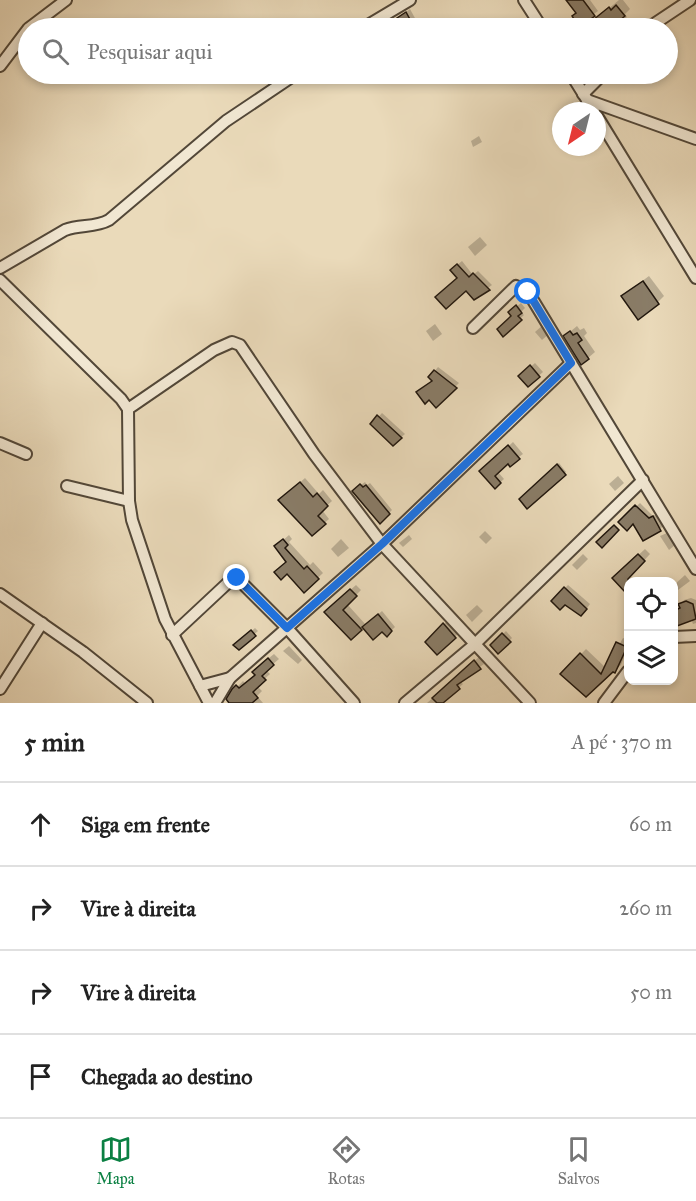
<!DOCTYPE html>
<html lang="pt">
<meta charset="utf-8">
<style>
body{margin:0;font-family:"IM FELL Great Primer",serif;background:#f2f2f2;color:#222}
.controls{position:absolute;right:18px;bottom:18px;display:grid;overflow:hidden;border-radius:12px;box-shadow:0 3px 9px #0003}
.controls button{width:54px;height:54px;display:grid;place-items:center;padding:0;border:0;border-bottom:2px solid #e0e0e0;background:#fff;color:#222;font:30px sans-serif}
.compass{position:absolute;left:552px;top:102px;width:54px;height:54px;border-radius:50%;background:#fff;box-shadow:0 3px 9px #0003;rotate:215deg}
.stop{position:absolute;width:18px;height:18px;margin:-14px;border:4px solid #1a73e8;border-radius:50%;background:#fff}
.stop.end{background:#1a73e8;border-color:#fff;box-shadow:0 2px 6px #0008}
.list{margin:0;padding:0;list-style:none}
h2{display:flex;justify-content:space-between;align-items:center;height:78px;margin:0;padding:0 24px;font-size:26px}
h2 small{font-size:20px;font-weight:400;color:#767676}
.list li{display:grid;grid-template-columns:39px 1fr auto;gap:18px;align-items:center;box-sizing:border-box;height:84px;padding:0 24px;border-top:2px solid #e0e0e0}
.list b{display:block;font-size:22px;white-space:nowrap}
.list em{font-size:20px;font-style:normal;color:#767676}
.icon{flex:none;width:33px;height:33px;fill:none;stroke:currentColor;stroke-width:2;stroke-linecap:round;stroke-linejoin:round}
.map{position:relative;flex:none;width:696px;height:703px;overflow:hidden}
.search{position:absolute;background:#fff;box-shadow:0 3px 9px #0003;left:18px;right:18px;top:18px;height:66px;display:flex;align-items:center;gap:15px;box-sizing:border-box;padding:0 21px;border-radius:33px;color:#767676;font-size:22px}
.sheet{height:414px;background:#fff}
nav{display:flex;justify-content:space-around;align-items:center;box-sizing:border-box;height:84px;border-top:2px solid #e0e0e0;background:#fff;font-size:16px;color:#767676}
nav a{display:grid;justify-items:center;gap:3px}
nav .on{color:#0b8043}
.map>svg:first-child{display:block}
.shadow{fill:#0003}
.building{fill:#897c67;stroke:#20160d;stroke-width:1.5}
.lines{fill:none;stroke-linecap:round;stroke-linejoin:round}
.minor-casing{stroke:#524738;stroke-width:14}
.minor{stroke:#f1e7d2;stroke-width:10}
.route{stroke:#1a73e8;stroke-width:8}
</style>
<div class="map">
<svg width="696" height="703" viewBox="0 0 696 703">
<rect width="100%" height="100%" fill="#eadaba"/>
<filter id="stains"><feTurbulence type="fractalNoise" baseFrequency=".00333" numOctaves="4"/><feColorMatrix values="0 0 0 0 .2 0 0 0 0 .09 0 0 0 0 .02 0 0 0 .5 -.17"/></filter>
<radialGradient id="worn" r=".72"><stop offset=".6" stop-color="#630" stop-opacity="0"/><stop offset="1" stop-color="#630" stop-opacity=".3"/></radialGradient>
<g class="shadow">
<path d="M 568,0 L 590,0 L 598,11 L 579,25 L 578,12 Z"/>
<path d="M 619,0 L 623,0 L 630,9 L 625,14 L 627,17 L 614,28 L 602,28 L 595,20 Z"/>
<path d="M 410,9 L 416,20 L 405,28 L 400,28 L 396,20 Z"/>
<path d="M 401,74 L 409,74 L 412,78 L 406,81 Z"/>
<path d="M 479,136 L 482,142 L 473,147 L 471,141 Z"/>
<path d="M 480,237 L 487,245 L 475,256 L 468,247 Z"/>
<path d="M 462,261 L 473,275 L 478,271 L 492,285 L 474,298 L 456,266 Z"/>
<path d="M 649,276 L 664,296 L 658,302 L 630,290 Z"/>
<path d="M 521,303 L 525,308 L 521,312 L 524,315 L 503,335 L 513,316 L 510,312 Z"/>
<path d="M 435,324 L 442,334 L 433,341 L 426,331 Z"/>
<path d="M 544,324 L 550,333 L 542,340 L 535,332 Z"/>
<path d="M 577,326 L 580,330 L 584,328 L 587,333 L 584,336 L 595,352 L 588,358 L 565,336 Z"/>
<path d="M 535,363 L 543,372 L 528,385 L 520,376 Z"/>
<path d="M 438,367 L 459,383 L 436,406 L 433,380 L 430,377 Z"/>
<path d="M 382,413 L 405,434 L 393,444 L 372,424 Z"/>
<path d="M 513,442 L 523,454 L 498,472 L 504,479 L 495,487 L 481,472 Z"/>
<path d="M 559,463 L 566,472 L 527,507 L 521,499 Z"/>
<path d="M 618,476 L 624,483 L 615,491 L 609,484 Z"/>
<path d="M 305,478 L 319,494 L 323,490 L 332,501 L 322,510 L 329,519 L 312,534 L 285,496 Z"/>
<path d="M 365,482 L 367,485 L 370,483 L 392,510 L 380,522 L 357,488 Z"/>
<path d="M 640,503 L 653,516 L 657,514 L 664,526 L 644,539 L 634,521 L 620,522 Z"/>
<path d="M 485,531 L 492,538 L 486,544 L 479,537 Z"/>
<path d="M 667,533 L 675,545 L 669,550 L 660,536 Z"/>
<path d="M 289,535 L 292,539 L 289,542 L 310,565 L 313,562 L 323,573 L 304,591 L 281,542 Z"/>
<path d="M 409,535 L 412,539 L 403,547 L 399,543 Z"/>
<path d="M 341,539 L 349,548 L 338,557 L 331,549 Z"/>
<path d="M 645,549 L 650,554 L 621,586 L 620,572 Z"/>
<path d="M 583,554 L 588,559 L 577,570 L 572,565 Z"/>
<path d="M 685,575 L 690,581 L 678,590 L 674,585 Z"/>
<path d="M 356,585 L 361,590 L 347,604 L 366,625 L 382,611 L 395,627 L 387,635 L 382,630 L 363,627 L 351,638 L 331,607 Z"/>
<path d="M 568,585 L 590,604 L 585,611 L 553,601 Z"/>
<path d="M 691,598 L 696,600 L 696,623 L 693,624 L 691,619 L 678,624 L 674,612 L 684,600 Z"/>
<path d="M 477,605 L 483,611 L 472,622 L 466,615 Z"/>
<path d="M 447,621 L 458,634 L 437,653 L 427,642 Z"/>
<path d="M 255,628 L 258,631 L 239,648 L 236,645 Z"/>
<path d="M 506,631 L 512,638 L 498,652 L 492,645 Z"/>
<path d="M 623,638 L 628,640 L 628,648 L 621,665 L 586,695 L 562,674 L 586,649 L 606,668 Z"/>
<path d="M 289,646 L 302,660 L 298,664 L 283,651 Z"/>
<path d="M 274,654 L 279,659 L 266,670 L 270,674 L 257,686 L 262,691 L 257,696 L 263,703 L 231,703 L 234,690 L 243,681 L 246,684 L 257,675 L 259,666 Z"/>
<path d="M 479,657 L 484,664 L 460,681 L 463,684 L 442,703 L 427,703 Z"/>
</g>
<g class="building">
<path d="M 566,0 L 583,0 L 595,16 L 579,27 L 572,16 L 576,13 Z"/>
<path d="M 616,5 L 625,16 L 619,21 L 622,24 L 617,28 L 600,28 L 593,20 L 609,7 L 611,10 Z"/>
<path d="M 406,12 L 413,25 L 399,28 L 394,20 Z"/>
<path d="M 457,264 L 469,277 L 473,273 L 490,290 L 474,300 L 466,291 L 446,309 L 435,297 L 457,278 L 450,270 Z"/>
<path d="M 643,281 L 659,304 L 638,320 L 621,296 Z"/>
<path d="M 516,305 L 522,313 L 518,316 L 522,320 L 503,337 L 497,329 L 511,316 L 508,312 Z"/>
<path d="M 570,331 L 573,335 L 577,333 L 582,340 L 578,343 L 589,359 L 581,365 L 563,336 Z"/>
<path d="M 530,365 L 540,377 L 528,387 L 518,376 Z"/>
<path d="M 434,370 L 457,388 L 436,408 L 429,400 L 425,404 L 416,392 L 432,381 L 428,377 Z"/>
<path d="M 377,415 L 402,438 L 393,446 L 370,424 Z"/>
<path d="M 508,445 L 520,459 L 510,467 L 508,464 L 495,476 L 501,483 L 495,489 L 479,471 Z"/>
<path d="M 557,464 L 566,475 L 527,509 L 519,499 Z"/>
<path d="M 300,482 L 313,497 L 317,493 L 328,506 L 318,516 L 326,524 L 312,536 L 278,500 Z"/>
<path d="M 360,484 L 363,487 L 366,485 L 390,514 L 380,524 L 352,491 Z"/>
<path d="M 635,505 L 649,518 L 653,516 L 661,531 L 643,541 L 633,524 L 627,531 L 618,522 Z"/>
<path d="M 614,525 L 619,530 L 602,548 L 596,542 Z"/>
<path d="M 283,539 L 288,545 L 285,548 L 304,569 L 307,566 L 319,579 L 304,593 L 287,574 L 281,580 L 274,572 L 286,562 L 274,546 Z"/>
<path d="M 638,554 L 645,561 L 628,579 L 628,589 L 625,592 L 612,578 Z"/>
<path d="M 564,587 L 587,609 L 581,616 L 565,605 L 560,610 L 551,601 Z"/>
<path d="M 350,589 L 357,596 L 343,610 L 362,630 L 351,640 L 324,612 Z"/>
<path d="M 686,601 L 693,604 L 696,619 L 677,626 L 674,611 L 680,608 L 678,604 Z"/>
<path d="M 378,614 L 392,631 L 387,637 L 382,632 L 373,640 L 362,627 Z"/>
<path d="M 443,623 L 456,638 L 437,655 L 425,642 Z"/>
<path d="M 251,630 L 256,636 L 239,650 L 233,645 Z"/>
<path d="M 502,633 L 511,642 L 498,654 L 490,645 Z"/>
<path d="M 616,642 L 627,647 L 615,673 L 613,672 L 586,697 L 560,674 L 580,653 L 601,674 Z"/>
<path d="M 268,658 L 274,665 L 262,676 L 266,680 L 253,692 L 258,698 L 252,703 L 229,703 L 226,699 L 232,689 L 236,685 L 239,688 L 255,675 L 252,672 Z"/>
<path d="M 474,660 L 481,669 L 457,685 L 460,689 L 443,703 L 437,703 L 432,698 Z"/>
</g>
<g class="lines">
<defs>
<g id="minor">
<path d="M 524,0 L 542,28"/>
<path d="M 29,28 L 66,0"/>
<path d="M 363,28 L 410,0"/>
<path d="M 648,28 L 690,0"/>
<path d="M 0,66 L 28,29"/>
<path d="M 571,74 L 594,111"/>
<path d="M 583,94 L 603,74"/>
<path d="M 587,100 L 696,139"/>
<path d="M 597,116 L 696,278"/>
<path d="M 0,268 L 65,230 C 80,224 95,228 109,220 L 226,121 L 296,74"/>
<path d="M 0,280 L 121,399 L 128,409 L 129,501 L 132,520 L 165,619 L 209,703"/>
<path d="M 473,328 L 516,286 L 528,292 L 696,569"/>
<path d="M 128,409 L 214,350 L 232,342 L 240,345 L 314,454 L 382,544 L 530,703"/>
<path d="M 0,443 L 26,454"/>
<path d="M 67,486 L 129,501"/>
<path d="M 0,594 L 83,652 L 147,703"/>
<path d="M 172,635 L 233,578 L 237,578 L 287,628 L 354,703"/>
<path d="M 674,637 L 696,636"/>
<path d="M 200,686 L 230,678"/>
<path d="M 0,689 L 42,623"/>
<path d="M 215,703 L 230,678 L 382,544 L 571,363"/>
<path d="M 405,703 L 475,644 L 643,480"/>
<path d="M 604,703 L 628,671"/>
</g>
</defs>
<use href="#minor" class="minor-casing"/>
<use href="#minor" class="minor"/>
</g>
<g class="lines">
<path class="route" d="M 237,578 L 287,628 L 382,544 L 571,363 L 528,292"/>
</g>
<rect width="100%" height="100%" filter="url(#stains)"/>
<rect width="100%" height="100%" fill="url(#worn)"/>
</svg>
<div class="controls">
<button><svg class="icon" aria-label="locate" viewBox="0 0 24 24"><circle cx="12" cy="12" r="6"/><path d="M12 2v4M12 18v4M2 12h4M18 12h4"/></svg></button>
<button><svg class="icon" aria-label="layers" viewBox="0 0 24 24"><path d="M12 4l9 5-9 5-9-5zM3 14l9 5 9-5"/></svg></button>
</div>
<svg class="compass" viewBox="-18 -18 36 36"><path d="M0-13l5 13h-10z" fill="#e53935"/><path d="M0 13l5-13h-10z" fill="#767676"/></svg>
<div class="stop" style="left:528px;top:292px"></div>
<div class="stop end" style="left:237px;top:578px"></div>
<div class="search"><svg class="icon" aria-label="search" viewBox="0 0 24 24"><circle cx="10" cy="10" r="6"/><path d="M15 15l6 6"/></svg>Pesquisar aqui</div>
</div>
<section class="sheet">
<h2>5 min<small>A pé · 370 m</small></h2>
<ul class="list">
<li><svg class="icon" aria-label="ahead" viewBox="0 0 24 24"><path d="M12 20V5M6 11l6-6 6 6"/></svg><div><b>Siga em frente</b></div><em>60 m</em></li>
<li><svg class="icon" aria-label="right" viewBox="0 0 24 24"><path d="M7 20v-9h11M14 6l5 5-5 5"/></svg><div><b>Vire à direita</b></div><em>260 m</em></li>
<li><svg class="icon" aria-label="right" viewBox="0 0 24 24"><path d="M7 20v-9h11M14 6l5 5-5 5"/></svg><div><b>Vire à direita</b></div><em>50 m</em></li>
<li><svg class="icon" aria-label="arrive" viewBox="0 0 24 24"><path d="M6 21V4h12l-3 4 3 4H6"/></svg><div><b>Chegada ao destino</b></div></li>
</ul>
</section>
<nav>
<a class="on"><svg class="icon" aria-label="map" viewBox="0 0 24 24"><path d="M3 6l6-2 6 2 6-2v14l-6 2-6-2-6 2zM9 4v14M15 6v14"/></svg>Mapa</a>
<a><svg class="icon" aria-label="directions" viewBox="0 0 24 24"><path d="M12 3l9 9-9 9-9-9zM9 14v-3h6M13 9l2 2-2 2"/></svg>Rotas</a>
<a><svg class="icon" aria-label="saved" viewBox="0 0 24 24"><path d="M7 4h10v16l-5-4-5 4z"/></svg>Salvos</a>
</nav>
